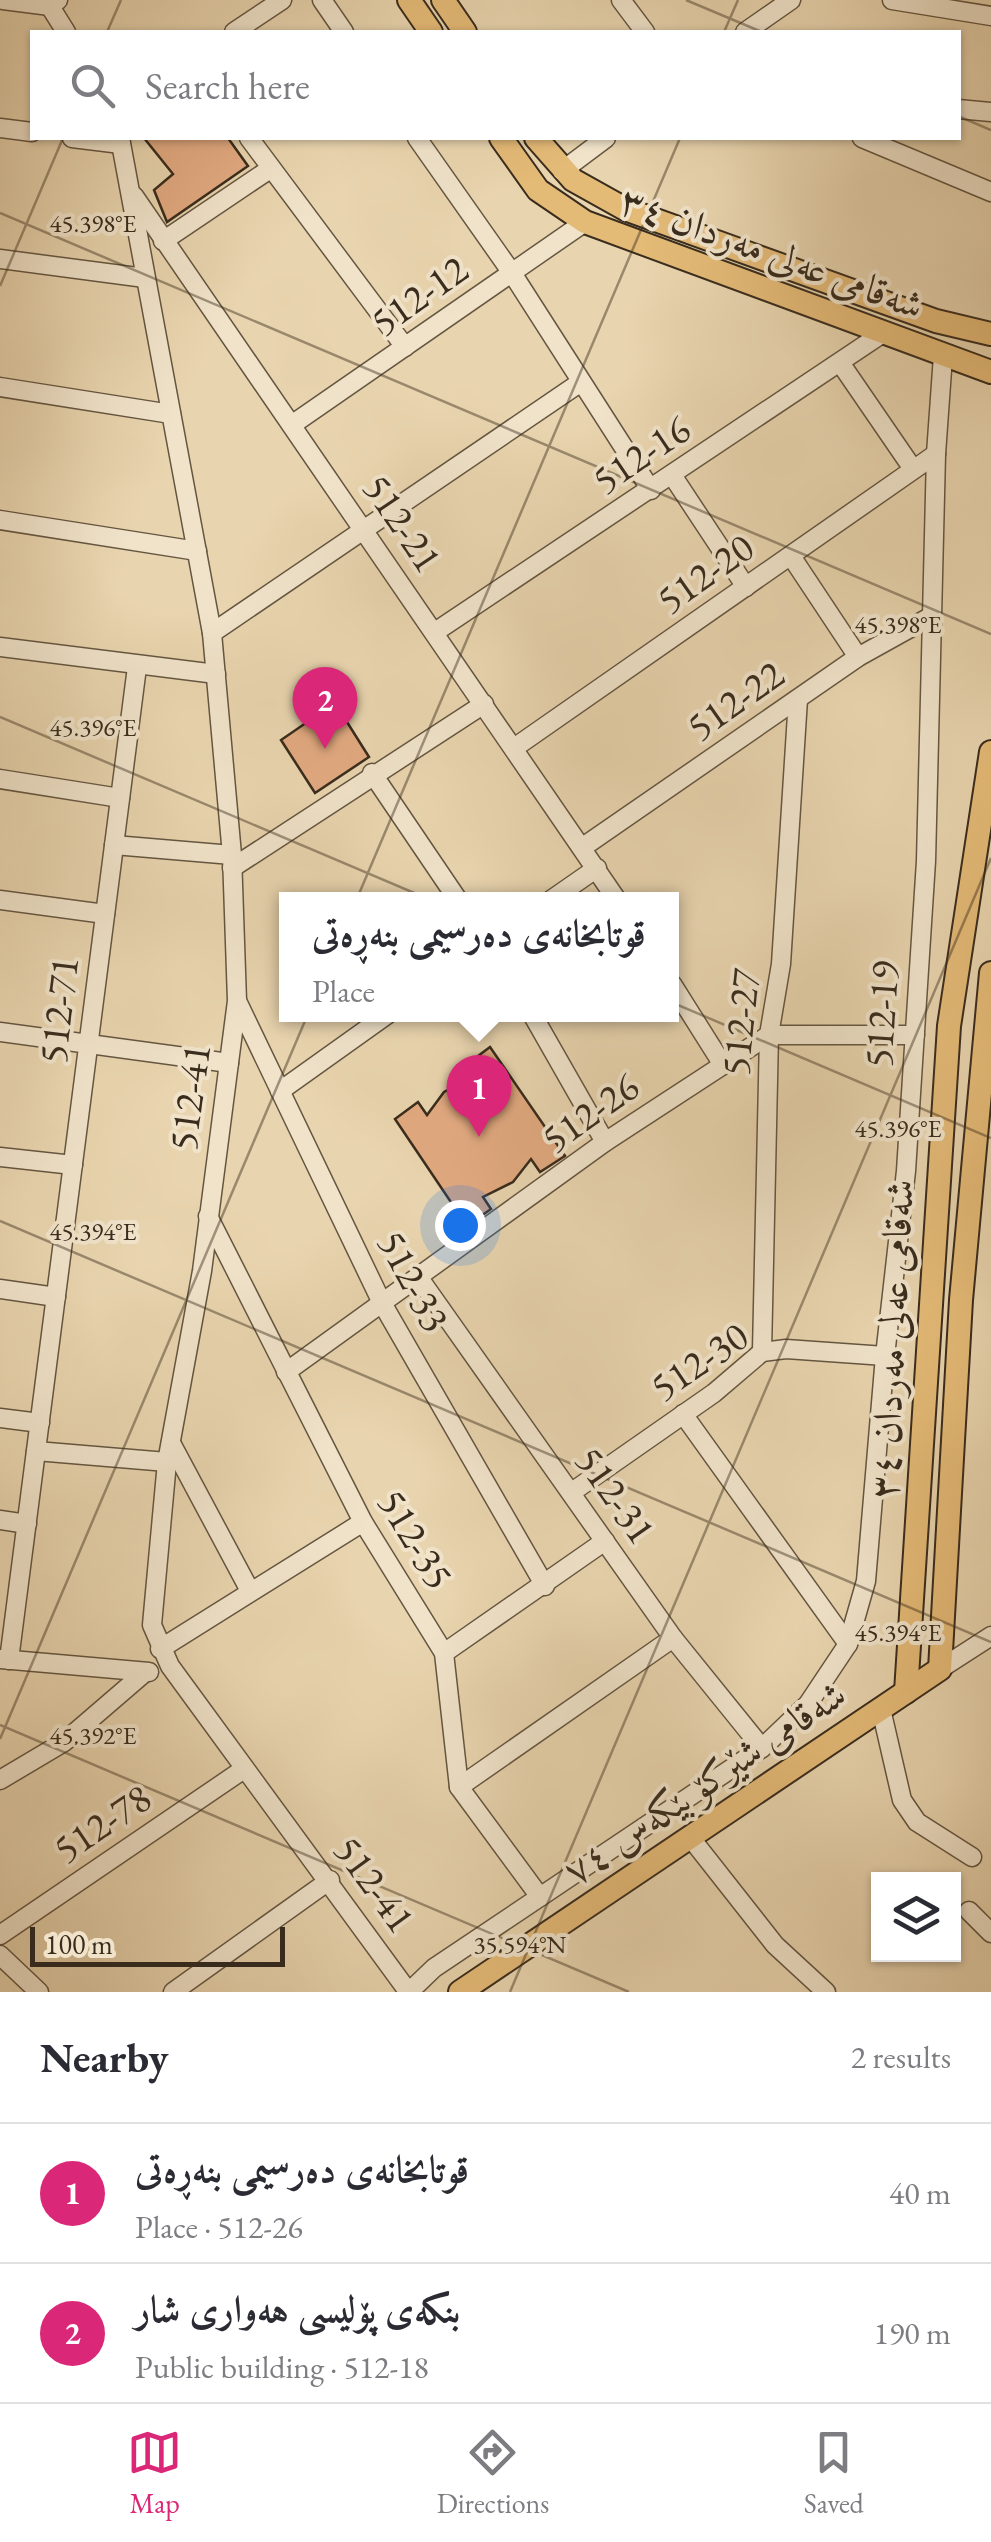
<!DOCTYPE html>
<meta charset="utf-8">
<style>
body{margin:0;font-family:"EB Garamond",Amiri,serif;background:#f2f2f3;color:#2b2b33}
.controls{position:absolute;right:30px;bottom:30px;display:grid;overflow:hidden;border-radius:0px;box-shadow:0 2px 8px #0004}
.controls button{width:90px;height:90px;display:grid;place-items:center;padding:0;border:0;border-bottom:2px solid #e1e1e2;background:#fff;color:#2b2b33;font:50px sans-serif}
.scale{position:absolute;left:30px;bottom:25px;width:255px;box-sizing:border-box;padding-left:10px;border:5px solid #392c1d;border-top:0;font-size:28px;line-height:35px;white-space:nowrap;color:#392c1d;-webkit-text-stroke:8px #f0e3ca;paint-order:stroke}
.you{position:absolute;left:460px;top:1225px;width:35px;height:35px;margin:-25px;border:8px solid #fff;border-radius:50%;background:#1a73e8;box-shadow:0 0 0 15px #1a73e833}
.badge{display:grid;place-items:center;width:65px;height:65px;border-radius:50%;background:#db2777;color:#fff;font-size:32px;font-weight:700}
.pin{position:absolute;translate:-50% -82px;filter:drop-shadow(0 2px 5px #0008)}
.pin::after{content:'';position:absolute;top:52px;width:35px;height:30px;background:inherit;clip-path:polygon(0 0,100% 0,50% 100%)}
.popup{position:absolute;left:279px;top:892px;width:400px;height:130px;box-sizing:border-box;display:grid;place-content:center;border-radius:0px;background:#fff;filter:drop-shadow(0 2px 8px #0005);font-size:32px;white-space:nowrap;color:#7c7c81}
.popup b{font-size:38px;color:#2b2b33}
.popup::after{content:'';position:absolute;left:50%;top:100%;margin-left:-20px;border:20px solid transparent;border-top-color:#fff}
.list{margin:0;padding:0;list-style:none}
h2{display:flex;justify-content:space-between;align-items:center;height:130px;margin:0;padding:0 40px;font-size:42px}
h2 small{font-size:32px;font-weight:400;color:#7c7c81}
.list li{display:grid;grid-template-columns:65px 1fr auto;gap:30px;align-items:center;box-sizing:border-box;height:140px;padding:0 40px;border-top:2px solid #e1e1e2}
.list b{display:block;font-size:38px;white-space:nowrap}
.list p{margin:0;font-size:32px;white-space:nowrap;color:#7c7c81}
.list em{font-size:32px;font-style:normal;color:#7c7c81}
.icon{flex:none;width:55px;height:55px;fill:none;stroke:currentColor;stroke-width:2;stroke-linecap:round;stroke-linejoin:round}
.map{position:relative;flex:none;width:991px;height:1992px;overflow:hidden}
.search{position:absolute;background:#fff;box-shadow:0 2px 8px #0004;left:30px;right:30px;top:30px;height:110px;display:flex;align-items:center;gap:25px;box-sizing:border-box;padding:0 35px;border-radius:0px;color:#7c7c81;font-size:38px}
.sheet{height:410px;background:#fff}
nav{display:flex;justify-content:space-around;align-items:center;box-sizing:border-box;height:140px;border-top:2px solid #e1e1e2;background:#fff;font-size:28px;color:#7c7c81}
nav a{display:grid;justify-items:center;gap:5px}
nav .on{color:#db2777}
.map>svg:first-child{display:block}
.building{fill:#e1a980;stroke:#392c1d;stroke-width:2.5}
.lines{fill:none;stroke-linecap:round;stroke-linejoin:round}
.minor-casing{stroke:#655641;stroke-width:21}
.major-casing{stroke:#392c1d;stroke-width:26}
.minor{stroke:#f0e3ca;stroke-width:18}
.major{stroke:#e4ba77;stroke-width:22}
.ticks{fill:none;stroke:#392c1d;stroke-width:2.5;stroke-opacity:0.45}
.labels{text-anchor:middle;dominant-baseline:central;stroke-width:8;stroke-linejoin:round;paint-order:stroke}
.street-label{font-size:40px;fill:#392c1d;stroke:#f0e3ca}
.ticks-label{font-size:25px;text-anchor:middle;fill:#392c1d;stroke:#f0e3ca;stroke-width:8;stroke-linejoin:round;paint-order:stroke}
</style>
<div class="map">
<svg width="991" height="1992" viewBox="0 0 991 1992">
<rect width="100%" height="100%" fill="#e8d4ae"/>
<filter id="stains"><feTurbulence type="fractalNoise" baseFrequency=".002" numOctaves="4"/><feColorMatrix values="0 0 0 0 .2 0 0 0 0 .09 0 0 0 0 .02 0 0 0 .5 -.17"/></filter>
<radialGradient id="worn" r=".72"><stop offset=".6" stop-color="#630" stop-opacity="0"/><stop offset="1" stop-color="#630" stop-opacity=".3"/></radialGradient>
<g class="building">
<path d="M 144,138 L 228,138 L 248,166 L 167,222 L 154,190 L 173,174 Z"/>
<path d="M 335,703 L 369,757 L 315,793 L 281,740 Z"/>
<path d="M 490,1047 L 565,1156 L 540,1172 L 531,1159 L 513,1182 L 483,1197 L 491,1209 L 467,1226 L 395,1119 L 418,1102 L 427,1115 L 444,1092 L 475,1076 L 466,1065 Z"/>
</g>
<g class="lines">
<defs>
<g id="minor">
<path d="M 3,0 L 50,6 L 58,0"/>
<path d="M 46,0 L 66,32"/>
<path d="M 322,0 L 344,32"/>
<path d="M 621,0 L 645,32"/>
<path d="M 892,0 L 991,16"/>
<path d="M 234,32 L 282,0"/>
<path d="M 745,32 L 791,0"/>
<path d="M 958,109 L 991,112"/>
<path d="M 0,128 L 32,132"/>
<path d="M 72,138 L 121,144"/>
<path d="M 120,138 L 212,633 L 232,855 L 237,1001 L 202,1271 L 167,1462 L 152,1625 L 170,1666 L 407,1990"/>
<path d="M 249,138 L 405,347"/>
<path d="M 417,138 L 512,273 L 651,490"/>
<path d="M 862,138 L 991,192"/>
<path d="M 562,171 L 606,138"/>
<path d="M 134,196 L 617,900"/>
<path d="M 163,241 L 270,169"/>
<path d="M 0,259 L 145,278"/>
<path d="M 841,364 L 913,469"/>
<path d="M 0,387 L 171,414"/>
<path d="M 293,424 L 585,222"/>
<path d="M 672,475 L 746,587"/>
<path d="M 0,520 L 197,551"/>
<path d="M 791,556 L 858,657"/>
<path d="M 435,632 L 883,333"/>
<path d="M 212,633 L 581,382"/>
<path d="M 0,647 L 216,674"/>
<path d="M 514,748 L 936,454"/>
<path d="M 372,773 L 458,900"/>
<path d="M 0,779 L 120,798"/>
<path d="M 114,845 L 232,855"/>
<path d="M 583,847 L 858,657 L 930,617"/>
<path d="M 232,868 L 484,704"/>
<path d="M 0,900 L 105,914"/>
<path d="M 551,900 L 597,868"/>
<path d="M 672,984 L 723,1065"/>
<path d="M 238,1003 L 382,1303 L 545,1586"/>
<path d="M 532,1014 L 605,1142"/>
<path d="M 0,1032 L 229,1063"/>
<path d="M 280,1091 L 388,1014"/>
<path d="M 0,1157 L 73,1165"/>
<path d="M 208,1216 L 363,1522 L 444,1653 L 459,1787 L 540,1897"/>
<path d="M 419,1278 L 673,1638 L 762,1748"/>
<path d="M 0,1289 L 56,1297"/>
<path d="M 762,1352 L 769,1035 L 781,964 L 798,699"/>
<path d="M 286,1372 L 605,1142 L 769,1035 L 915,1035"/>
<path d="M 683,1414 L 848,1644"/>
<path d="M 0,1418 L 40,1423"/>
<path d="M 171,1443 L 249,1589"/>
<path d="M 36,1451 L 167,1462"/>
<path d="M 572,1492 L 714,1393 L 762,1352 L 786,1349 L 885,1356"/>
<path d="M 0,1520 L 27,1524"/>
<path d="M 160,1649 L 363,1522"/>
<path d="M 444,1653 L 605,1541"/>
<path d="M 0,1659 L 149,1672"/>
<path d="M 9,1660 L 137,667"/>
<path d="M 940,1669 L 991,1636"/>
<path d="M 881,1709 L 902,1800 L 917,1822 L 972,1857"/>
<path d="M 0,1780 L 64,1742 L 143,1674"/>
<path d="M 459,1787 L 673,1638"/>
<path d="M 690,1837 L 775,1945 L 826,1992"/>
<path d="M 969,1911 L 991,1933"/>
<path d="M 0,1935 L 244,1769"/>
<path d="M 0,1955 L 39,1992"/>
<path d="M 173,1992 L 330,1880"/>
<path d="M 409,1992 L 434,1968 L 762,1748 L 808,1704 L 848,1644 L 866,1581 L 885,1356 L 906,1171 L 926,861 L 936,454 L 943,356"/>
</g>
<g id="major">
<path d="M 409,0 L 431,32"/>
<path d="M 443,0 L 465,32"/>
<path d="M 501,138 L 538,190 L 585,222 L 991,372"/>
<path d="M 536,138 L 573,180 L 625,209 L 936,321 L 991,334"/>
<path d="M 906,1692 L 949,1026 L 991,752"/>
<path d="M 460,1992 L 940,1669 L 961,1300 L 991,973"/>
</g>
</defs>
<use href="#minor" class="minor-casing"/>
<use href="#major" class="major-casing"/>
<use href="#minor" class="minor"/>
<use href="#major" class="major"/>
</g>
<path class="ticks" d="M 686,0 L 762,32M 107,32 L 121,0M 724,32 L 738,0M 958,116 L 991,130M 0,213 L 991,634M 0,286 L 63,138M 0,717 L 991,1138M 0,1221 L 991,1642M 0,1725 L 629,1992M 0,1739 L 680,138M 510,1992 L 991,858"/>
<g class="labels">
<g class="street-label">
<text transform="translate(772 252) rotate(20)">شەقامی عەلی مەردان ٣٤</text>
<text transform="translate(419 295) rotate(-35)">512-12</text>
<text transform="translate(641 454) rotate(-34)">512-16</text>
<text transform="translate(403 523) rotate(56)">512-21</text>
<text transform="translate(705 573) rotate(-35)">512-20</text>
<text transform="translate(735 700) rotate(-35)">512-22</text>
<text transform="translate(58 1010) rotate(-83)">512-71</text>
<text transform="translate(881 1014) rotate(-86)">512-19</text>
<text transform="translate(740 1022) rotate(-84)">512-27</text>
<text transform="translate(189 1097) rotate(-82)">512-41</text>
<text transform="translate(590 1112) rotate(-35)">512-26</text>
<text transform="translate(414 1281) rotate(62)">512-33</text>
<text transform="translate(891 1339) rotate(-87)">شەقامی عەلی مەردان ٣٤</text>
<text transform="translate(699 1361) rotate(-34)">512-30</text>
<text transform="translate(616 1495) rotate(55)">512-31</text>
<text transform="translate(416 1539) rotate(59)">512-35</text>
<text transform="translate(704 1782) rotate(-34)">شەقامی شێرکۆ بێکەس ٧٤</text>
<text transform="translate(102 1823) rotate(-34)">512-78</text>
<text transform="translate(375 1884) rotate(54)">512-41</text>
</g>
</g>
<g class="ticks-label">
<text x="93" y="232">45.398°E</text>
<text x="898" y="633">45.398°E</text>
<text x="93" y="736">45.396°E</text>
<text x="898" y="1137">45.396°E</text>
<text x="93" y="1240">45.394°E</text>
<text x="898" y="1641">45.394°E</text>
<text x="93" y="1744">45.392°E</text>
<text x="520" y="1953">35.594°N</text>
</g>
<rect width="100%" height="100%" filter="url(#stains)"/>
<rect width="100%" height="100%" fill="url(#worn)"/>
</svg>
<div class="controls">
<button><svg class="icon" aria-label="layers" viewBox="0 0 24 24"><path d="M12 4l9 5-9 5-9-5zM3 14l9 5 9-5"/></svg></button>
</div>
<div class="scale">100 m</div>
<div class="you"></div>
<div class="pin badge" style="left:479px;top:1137px">1</div>
<div class="popup"><b>قوتابخانەی دەرسیمی بنەڕەتی</b>Place</div>
<div class="pin badge" style="left:325px;top:749px">2</div>
<div class="search"><svg class="icon" aria-label="search" viewBox="0 0 24 24"><circle cx="10" cy="10" r="6"/><path d="M15 15l6 6"/></svg>Search here</div>
</div>
<section class="sheet">
<h2>Nearby<small>2 results</small></h2>
<ul class="list">
<li><span class="badge">1</span><div><b>قوتابخانەی دەرسیمی بنەڕەتی</b><p>Place · 512-26</p></div><em>40 m</em></li>
<li><span class="badge">2</span><div><b>بنکەی پۆلیسی هەواری شار</b><p>Public building · 512-18</p></div><em>190 m</em></li>
</ul>
</section>
<nav>
<a class="on"><svg class="icon" aria-label="map" viewBox="0 0 24 24"><path d="M3 6l6-2 6 2 6-2v14l-6 2-6-2-6 2zM9 4v14M15 6v14"/></svg>Map</a>
<a><svg class="icon" aria-label="directions" viewBox="0 0 24 24"><path d="M12 3l9 9-9 9-9-9zM9 14v-3h6M13 9l2 2-2 2"/></svg>Directions</a>
<a><svg class="icon" aria-label="saved" viewBox="0 0 24 24"><path d="M7 4h10v16l-5-4-5 4z"/></svg>Saved</a>
</nav>
